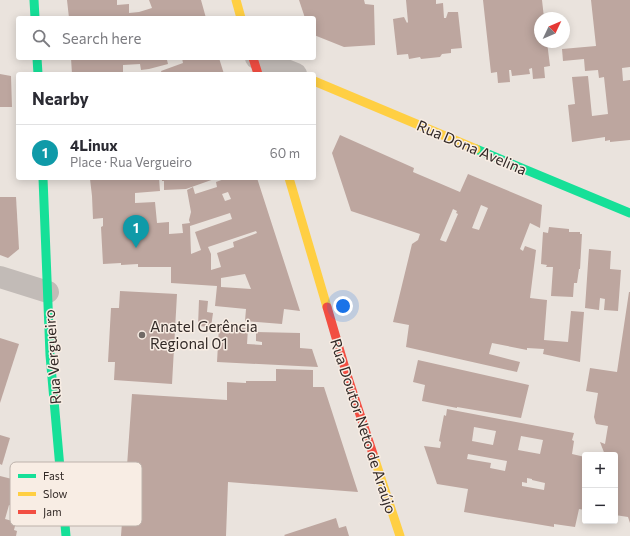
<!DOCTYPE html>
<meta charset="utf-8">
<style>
body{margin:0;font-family:Commissioner,sans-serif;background:#f2f2f3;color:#2b2b33}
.controls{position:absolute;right:12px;bottom:12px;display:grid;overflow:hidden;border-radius:4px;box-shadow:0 2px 10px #0003}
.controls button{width:36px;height:36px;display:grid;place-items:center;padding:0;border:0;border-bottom:1px solid #e1e1e2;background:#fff;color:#2b2b33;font:20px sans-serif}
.compass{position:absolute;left:534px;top:12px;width:36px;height:36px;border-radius:50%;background:#fff;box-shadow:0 2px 10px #0003;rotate:46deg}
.you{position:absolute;left:343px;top:306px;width:14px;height:14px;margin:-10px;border:3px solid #fff;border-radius:50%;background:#1a73e8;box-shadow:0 0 0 6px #1a73e833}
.badge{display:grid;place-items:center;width:26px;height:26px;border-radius:50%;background:#2563eb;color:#fff;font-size:13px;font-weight:700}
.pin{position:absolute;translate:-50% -33px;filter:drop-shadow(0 1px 2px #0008)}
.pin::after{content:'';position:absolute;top:21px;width:14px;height:12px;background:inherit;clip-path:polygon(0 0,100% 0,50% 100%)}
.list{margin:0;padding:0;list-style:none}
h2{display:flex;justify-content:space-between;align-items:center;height:52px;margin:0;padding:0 16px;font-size:17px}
h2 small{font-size:13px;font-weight:400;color:#7c7c81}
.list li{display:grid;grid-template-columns:26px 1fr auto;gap:12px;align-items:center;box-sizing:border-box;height:56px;padding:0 16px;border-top:1px solid #e1e1e2}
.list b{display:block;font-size:15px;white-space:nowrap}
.list p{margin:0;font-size:13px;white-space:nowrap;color:#7c7c81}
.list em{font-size:13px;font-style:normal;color:#7c7c81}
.icon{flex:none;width:22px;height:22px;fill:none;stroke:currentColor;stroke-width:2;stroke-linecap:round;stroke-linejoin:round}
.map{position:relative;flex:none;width:630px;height:536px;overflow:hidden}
.search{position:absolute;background:#fff;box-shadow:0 2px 10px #0003;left:16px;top:16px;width:300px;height:44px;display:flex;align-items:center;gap:10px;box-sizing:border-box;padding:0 14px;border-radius:4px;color:#7c7c81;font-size:15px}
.panel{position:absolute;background:#fff;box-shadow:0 2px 10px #0003;left:16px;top:72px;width:300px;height:108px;border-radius:4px}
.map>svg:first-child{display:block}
.building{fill:#bda69f;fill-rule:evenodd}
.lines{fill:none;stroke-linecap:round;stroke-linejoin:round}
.street{stroke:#c2bbb7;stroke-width:22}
.fast{stroke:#16e098;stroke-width:9}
.slow{stroke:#ffcf43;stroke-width:9}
.jam{stroke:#f24e42;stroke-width:9}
.poi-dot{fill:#726a66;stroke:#f8ede4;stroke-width:1.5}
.labels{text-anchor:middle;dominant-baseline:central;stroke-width:3;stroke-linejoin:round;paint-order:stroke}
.street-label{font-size:15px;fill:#322926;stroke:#f8ede4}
.poi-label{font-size:15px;fill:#322926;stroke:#f8ede4;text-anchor:start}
.key{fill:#f8ede4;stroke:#bdb2ab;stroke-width:1}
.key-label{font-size:11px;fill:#322926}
</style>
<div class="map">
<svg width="630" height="536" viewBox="0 0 630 536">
<rect width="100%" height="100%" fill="#eae3dd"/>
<g class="building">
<path d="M 67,0 L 117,0 L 117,5 L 129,4 L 129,13 L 139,12 L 152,8 L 149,0 L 201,0 L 206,18 L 69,18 Z"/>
<path d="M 299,0 L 364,0 L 365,4 L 374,5 L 375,45 L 344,47 L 314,35 L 314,18 L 305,18 Z"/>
<path d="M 406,0 L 436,0 L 436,4 L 443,3 L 444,18 L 446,18 L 448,12 L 458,12 L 462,48 L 451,49 L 451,53 L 442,54 L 440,57 L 421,59 L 420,57 L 409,59 L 408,54 L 397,55 L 393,19 L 404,17 L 407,23 L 408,22 Z"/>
<path d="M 483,0 L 542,0 L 544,18 L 540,18 L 540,42 L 547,42 L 550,66 L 544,67 L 545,78 L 533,79 L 532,68 L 529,69 L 530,74 L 512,76 L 511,70 L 509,70 L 510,82 L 498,83 L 497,72 L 491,73 Z"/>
<path d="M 591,0 L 630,0 L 630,67 L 622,68 L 623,81 L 630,80 L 630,140 L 610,142 L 610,140 L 605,141 L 605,137 L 572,142 L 568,105 L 575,104 L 572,77 L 588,76 L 592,116 L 608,114 L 604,77 L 599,78 L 598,70 L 585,71 L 584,59 L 563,61 L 562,49 L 596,46 Z"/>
<path d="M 71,58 L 172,58 L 167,60 L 168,64 L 149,69 L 141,70 L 140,64 L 123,65 L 123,74 L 72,74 Z"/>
<path d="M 182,58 L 219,58 L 224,74 L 162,74 L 161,71 L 183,63 Z"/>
<path d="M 0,74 L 11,76 L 12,107 L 0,107 Z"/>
<path d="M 340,135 L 414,168 L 413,172 L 460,192 L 468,174 L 542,205 L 540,228 L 530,223 L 520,249 L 523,251 L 525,246 L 536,250 L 530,298 L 547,300 L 544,340 L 568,342 L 571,311 L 584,312 L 580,362 L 543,354 L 544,349 L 527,348 L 527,350 L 492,343 L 489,354 L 520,362 L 517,372 L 406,347 L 409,325 L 393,322 L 412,244 L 418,240 L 420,234 L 351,211 L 332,153 ZM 481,205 L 488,208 L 479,230 L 472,228 ZM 453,209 L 457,211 L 456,213 L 458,214 L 446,242 L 440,240 Z"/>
<path d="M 96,178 L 159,178 L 160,191 L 135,193 L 135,203 L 155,202 L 157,223 L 169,222 L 169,234 L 183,233 L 182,224 L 190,223 L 189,220 L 191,212 L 187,190 L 193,187 L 195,194 L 217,187 L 216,182 L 227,178 L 257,178 L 300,311 L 284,309 L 282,324 L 245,321 L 246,309 L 215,306 L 217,286 L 171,283 L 171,267 L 138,267 L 138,264 L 121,265 L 121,263 L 103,264 L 101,227 L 103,226 L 103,218 L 93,219 L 92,196 L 90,179 L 96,179 ZM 228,192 L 231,199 L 225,201 L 222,194 ZM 230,213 L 232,219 L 195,232 L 201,250 L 191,254 L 190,226 ZM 256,231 L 257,233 L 233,242 L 234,247 L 217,253 L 221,267 L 211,270 L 211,254 L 208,247 ZM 245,274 L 251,289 L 221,287 L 221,278 Z"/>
<path d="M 162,178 L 174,178 L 175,179 L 178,178 L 217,178 L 186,189 L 164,190 L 164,181 L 162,181 Z"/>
<path d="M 0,197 L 16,197 L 19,249 L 8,258 L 0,255 Z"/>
<path d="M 549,227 L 569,229 L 569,232 L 580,232 L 580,234 L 582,234 L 580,269 L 579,269 L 577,283 L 574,283 L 573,297 L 551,296 L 553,267 L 546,267 L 547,265 L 541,264 L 543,232 L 548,233 Z"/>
<path d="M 589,249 L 611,251 L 610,269 L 621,270 L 618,311 L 604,310 L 605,299 L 600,298 L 599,310 L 585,308 Z"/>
<path d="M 120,291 L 177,294 L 172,384 L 114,380 L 115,362 L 108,362 L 111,308 L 119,308 Z"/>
<path d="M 629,292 L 630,292 L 630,523 L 628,517 L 615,515 L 615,455 L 605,455 L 600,442 L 605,444 L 608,426 L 596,424 L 594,417 L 598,393 L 586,391 L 590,368 L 617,372 Z"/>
<path d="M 199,300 L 208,301 L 207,312 L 213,313 L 211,327 L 198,326 Z"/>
<path d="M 219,327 L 248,328 L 247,344 L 262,345 L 262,342 L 256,341 L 256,332 L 300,333 L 300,348 L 312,349 L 318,367 L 217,362 Z"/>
<path d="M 0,338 L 19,344 L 0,403 Z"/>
<path d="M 418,360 L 529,385 L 521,418 L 457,407 L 457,408 L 422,401 L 425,385 L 413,382 Z"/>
<path d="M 276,369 L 313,370 L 313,387 L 324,387 L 358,492 L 228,482 L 226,536 L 121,536 L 123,509 L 124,509 L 132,394 L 227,400 L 227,382 L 246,383 L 246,381 L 276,381 Z"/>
<path d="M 447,409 L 574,433 L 572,440 L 574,441 L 572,454 L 585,457 L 585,510 L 579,509 L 575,527 L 554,524 L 554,527 L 464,512 L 468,489 L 437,484 L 424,446 L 440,448 L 441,442 L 439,441 L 444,415 L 446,416 ZM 474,427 L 496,431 L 493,445 L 472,441 ZM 521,436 L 543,440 L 540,454 L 518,450 ZM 468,454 L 507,461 L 505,471 L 490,468 L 491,463 L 467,459 ZM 527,478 L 532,479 L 532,480 L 545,483 L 544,490 L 522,486 L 522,482 L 527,483 Z"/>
<path d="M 0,435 L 10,438 L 2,465 L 0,464 Z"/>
<path d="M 0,476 L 16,480 L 13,493 L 19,494 L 17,503 L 16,507 L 9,505 L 5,519 L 16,522 L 14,530 L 17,531 L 16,536 L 0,536 Z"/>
<path d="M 336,518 L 339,528 L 346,526 L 349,536 L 285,536 L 284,535 Z"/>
</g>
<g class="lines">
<g class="street">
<path d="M 256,58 L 296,74"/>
<path d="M 0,277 L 48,292"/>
</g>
<g class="fast">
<path d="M 34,0 L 35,18"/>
<path d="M 37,58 L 38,74"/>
<path d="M 476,149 L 630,213"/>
<path d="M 43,178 L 50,355 L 66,536"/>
</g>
<g class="slow">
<path d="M 236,0 L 241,18"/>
<path d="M 314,81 L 476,149"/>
<path d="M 289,178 L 327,307"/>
<path d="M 373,454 L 400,536"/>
</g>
<g class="jam">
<path d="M 253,58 L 258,74"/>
<path d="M 327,307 L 347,375 L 373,454"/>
</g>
</g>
<circle class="poi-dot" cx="142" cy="335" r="4"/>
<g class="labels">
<g class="street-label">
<text transform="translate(472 147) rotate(23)">Rua Dona Avelina</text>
<text transform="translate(52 357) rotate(-94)">Rua Vergueiro</text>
<text transform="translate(364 426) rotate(72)">Rua Doutor Neto de Araújo</text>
</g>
<g class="poi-label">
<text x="150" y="326">Anatel Gerência<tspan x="150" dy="17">Regional 01</tspan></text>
</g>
</g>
<rect x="10" y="462" width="132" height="64" rx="6" class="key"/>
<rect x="18" y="474" width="18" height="4" fill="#16e098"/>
<rect x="18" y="492" width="18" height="4" fill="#ffcf43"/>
<rect x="18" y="510" width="18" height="4" fill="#f24e42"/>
<g class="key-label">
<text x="43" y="480">Fast</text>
<text x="43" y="498">Slow</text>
<text x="43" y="516">Jam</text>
</g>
</svg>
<div class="controls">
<button>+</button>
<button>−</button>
</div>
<svg class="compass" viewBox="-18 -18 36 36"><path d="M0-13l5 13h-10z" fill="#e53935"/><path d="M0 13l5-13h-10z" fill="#7c7c81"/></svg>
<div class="you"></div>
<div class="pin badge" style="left:136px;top:248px;background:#0f9aa8">1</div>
<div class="search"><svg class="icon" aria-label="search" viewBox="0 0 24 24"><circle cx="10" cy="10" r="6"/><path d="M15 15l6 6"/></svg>Search here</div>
<section class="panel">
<h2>Nearby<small></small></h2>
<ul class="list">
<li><span class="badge" style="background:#0f9aa8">1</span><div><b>4Linux</b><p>Place · Rua Vergueiro</p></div><em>60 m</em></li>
</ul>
</section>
</div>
